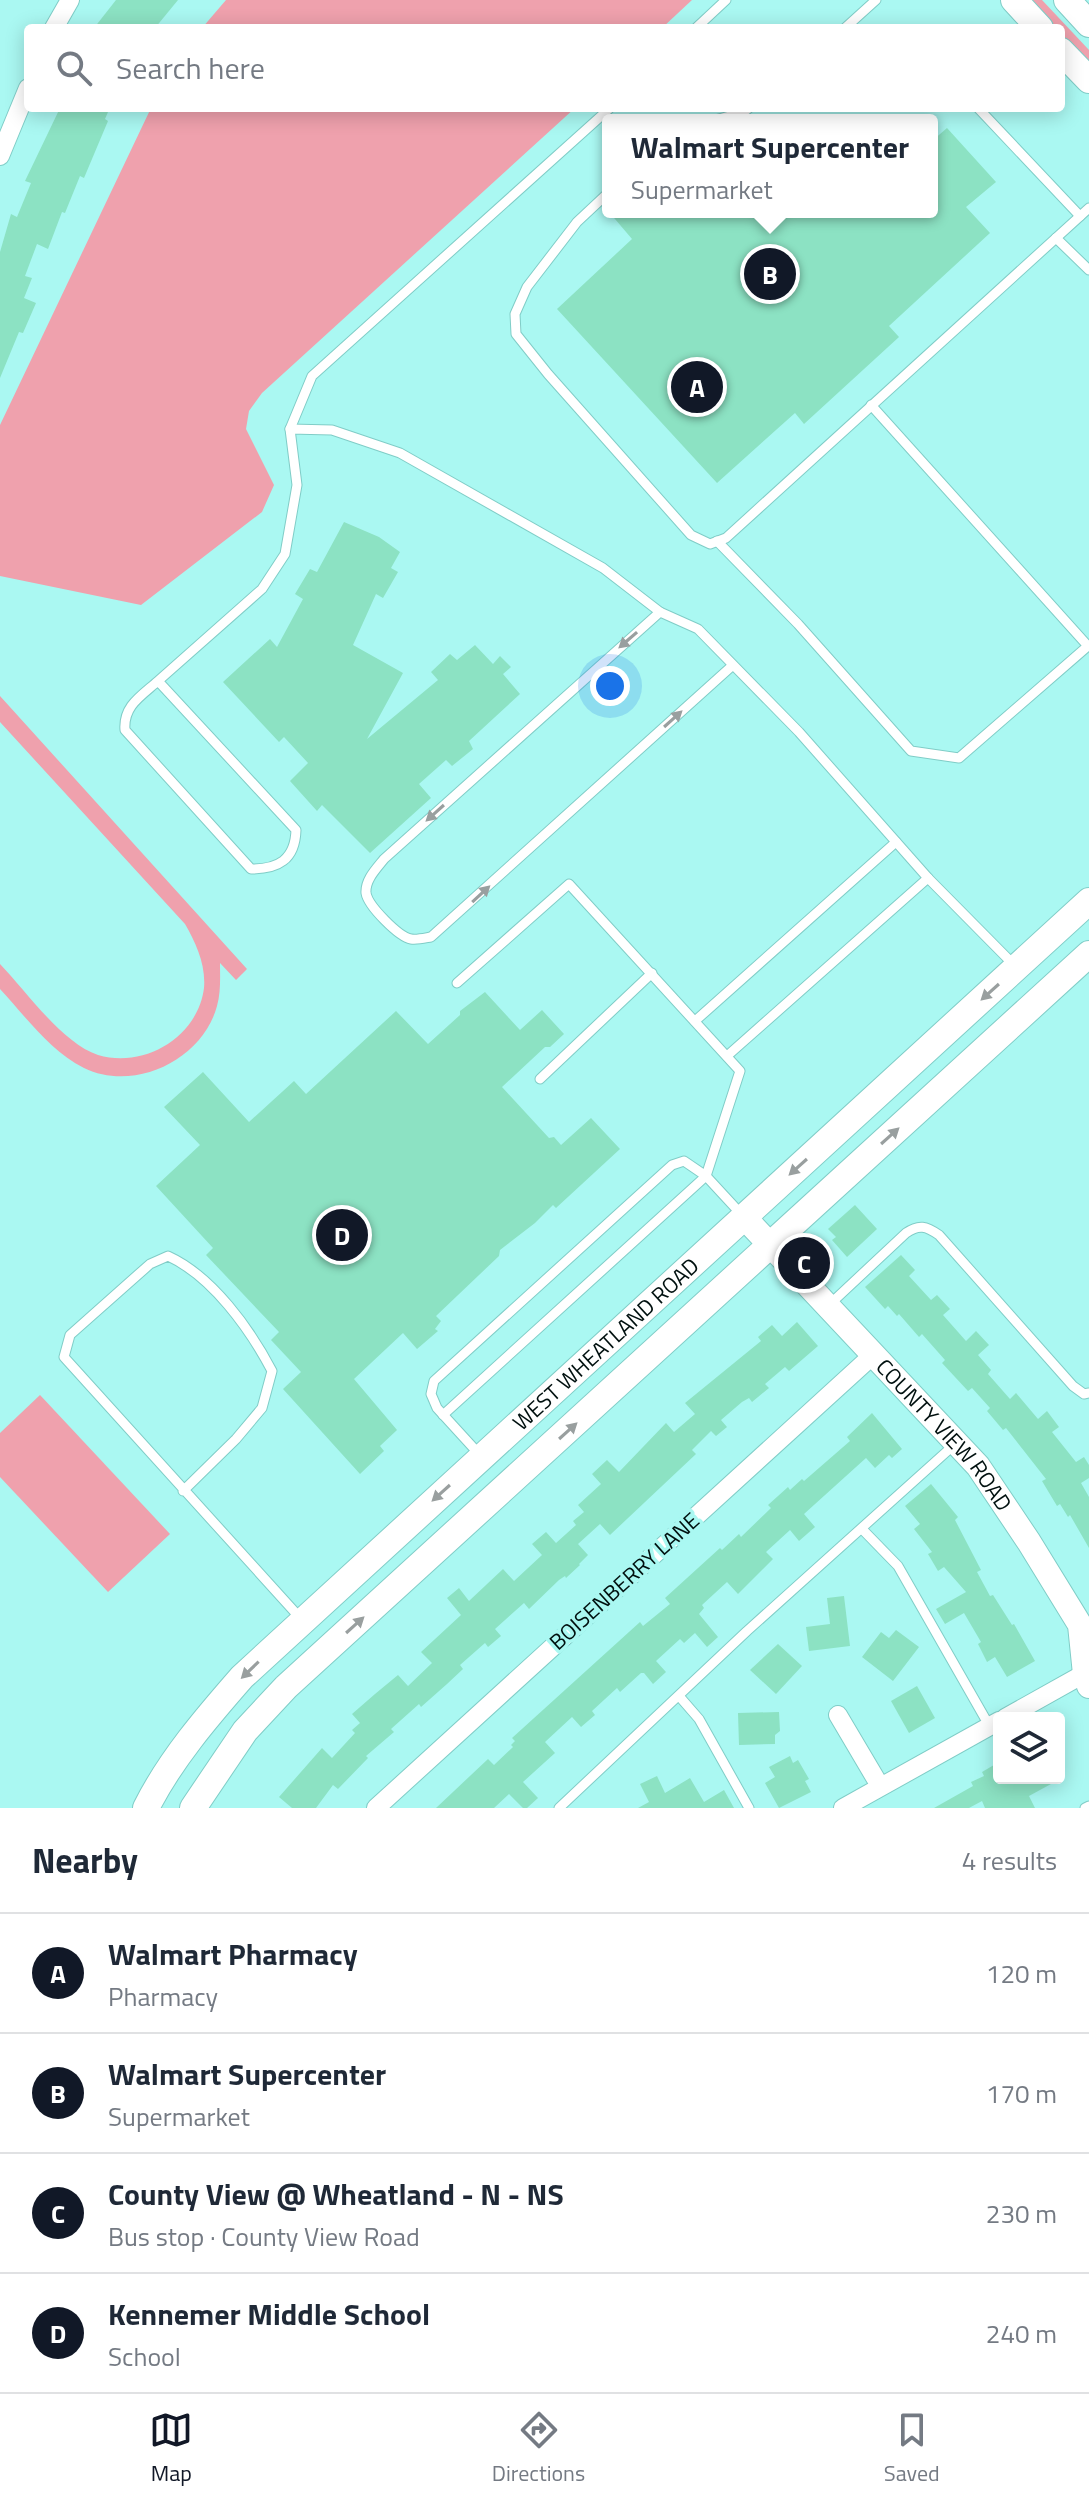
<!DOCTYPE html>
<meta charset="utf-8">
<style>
body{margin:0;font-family:"Titillium Web",sans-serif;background:#f2f2f3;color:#1f2937}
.controls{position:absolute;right:24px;bottom:24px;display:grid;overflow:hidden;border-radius:8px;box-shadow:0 4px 20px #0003}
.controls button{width:72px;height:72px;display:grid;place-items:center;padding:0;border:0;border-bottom:2px solid #e0e1e3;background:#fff;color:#1f2937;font:40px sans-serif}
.you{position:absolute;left:610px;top:686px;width:28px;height:28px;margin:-20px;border:6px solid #fff;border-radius:50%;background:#1a73e8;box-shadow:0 0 0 12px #1a73e833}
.badge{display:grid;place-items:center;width:52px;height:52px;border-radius:50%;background:#111827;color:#fff;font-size:26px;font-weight:700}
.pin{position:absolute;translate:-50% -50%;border:4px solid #fff;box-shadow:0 2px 8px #0006}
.popup{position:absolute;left:602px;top:114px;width:336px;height:104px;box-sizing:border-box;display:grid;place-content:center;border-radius:8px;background:#fff;filter:drop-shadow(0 2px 6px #0005);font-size:26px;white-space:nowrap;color:#747a83}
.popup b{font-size:30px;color:#1f2937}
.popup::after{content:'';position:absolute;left:50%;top:100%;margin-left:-16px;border:16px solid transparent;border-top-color:#fff}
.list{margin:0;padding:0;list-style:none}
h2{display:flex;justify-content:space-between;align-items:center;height:104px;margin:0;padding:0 32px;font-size:34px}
h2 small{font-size:26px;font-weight:400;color:#747a83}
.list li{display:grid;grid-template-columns:52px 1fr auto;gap:24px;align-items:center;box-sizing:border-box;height:120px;padding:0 32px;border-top:2px solid #e0e1e3}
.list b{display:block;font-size:30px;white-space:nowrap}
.list p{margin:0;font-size:26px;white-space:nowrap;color:#747a83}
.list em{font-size:26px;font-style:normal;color:#747a83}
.icon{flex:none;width:44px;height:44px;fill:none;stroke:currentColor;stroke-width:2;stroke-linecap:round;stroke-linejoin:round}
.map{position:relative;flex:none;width:1089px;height:1808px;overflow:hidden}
.search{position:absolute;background:#fff;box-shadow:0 4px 20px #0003;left:24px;right:24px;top:24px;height:88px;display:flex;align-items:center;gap:20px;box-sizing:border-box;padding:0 28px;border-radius:8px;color:#747a83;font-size:30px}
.sheet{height:584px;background:#fff}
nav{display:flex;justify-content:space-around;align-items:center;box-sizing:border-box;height:112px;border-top:2px solid #e0e1e3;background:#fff;font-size:22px;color:#747a83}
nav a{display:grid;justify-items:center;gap:4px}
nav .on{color:#111827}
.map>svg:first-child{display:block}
.green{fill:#efa1ad}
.building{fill:#8ce2c3}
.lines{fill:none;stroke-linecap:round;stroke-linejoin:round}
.service-casing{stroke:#80cdc7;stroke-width:11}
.minor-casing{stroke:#80cdc7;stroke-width:20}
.tertiary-casing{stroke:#80cdc7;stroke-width:26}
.secondary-casing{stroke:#80cdc7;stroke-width:28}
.service{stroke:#fff;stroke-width:9}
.minor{stroke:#fff;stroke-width:18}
.tertiary{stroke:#fff;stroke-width:24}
.secondary{stroke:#fff;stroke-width:26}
.oneway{fill:#999f9f}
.labels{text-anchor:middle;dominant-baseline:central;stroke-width:7;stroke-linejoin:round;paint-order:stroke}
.street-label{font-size:22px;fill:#00100f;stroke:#aaf8f2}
</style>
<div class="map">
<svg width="1089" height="1808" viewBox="0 0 1089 1808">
<rect width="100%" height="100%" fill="#aaf8f2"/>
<g class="green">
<path d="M 226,0 L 692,0 L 662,28 L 202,28 Z"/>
<path d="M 1016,0 L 1042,0 L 1089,50 L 1089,78 L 1061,48 L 1061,28 L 1042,28 Z"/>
<path d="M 151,108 L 575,108 L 262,393 L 249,411 L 246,429 L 274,485 L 262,512 L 141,605 L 0,576 L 0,425 Z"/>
<path d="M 0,696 L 247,969 L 236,980 L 220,963 C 220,977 221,992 217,1006 C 203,1059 135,1093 84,1068 C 50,1051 26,1017 0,989 L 0,964 C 26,991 62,1043 98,1055 C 144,1069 198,1037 204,988 C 206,965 196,943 185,924 L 0,722 Z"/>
<path d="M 40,1395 L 170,1534 L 108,1592 L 0,1477 L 0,1433 Z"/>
</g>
<g class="building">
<path d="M 116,0 L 178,0 L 155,28 L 94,28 Z"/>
<path d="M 60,108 L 99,108 L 108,112 L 105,119 L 108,121 L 84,178 L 80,176 L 65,213 L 62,212 L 48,249 L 37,244 L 25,276 L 32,278 L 24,298 L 36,303 L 23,333 L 19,332 L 0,378 L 0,252 L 11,214 L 17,217 L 31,183 L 25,181 Z"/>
<path d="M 947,128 L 996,182 L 966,207 L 990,233 L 889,326 L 899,337 L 804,424 L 795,413 L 717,483 L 557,309 L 632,239 L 609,212 L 932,212 L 932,141 Z"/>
<path d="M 344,522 L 379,537 L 400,552 L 391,568 L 398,572 L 383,598 L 376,594 L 353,645 L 403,673 L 367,739 L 438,680 L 431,672 L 450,654 L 457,660 L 475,645 L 493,664 L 500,656 L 511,667 L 503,674 L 520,694 L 469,741 L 473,749 L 452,766 L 446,760 L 419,784 L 431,798 L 370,853 L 322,805 L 317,811 L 290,781 L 308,763 L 284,737 L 279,742 L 223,682 L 270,639 L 277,647 L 303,599 L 295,594 L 310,569 L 317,572 Z"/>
<path d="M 485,992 L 520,1030 L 542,1010 L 564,1034 L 550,1047 L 545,1047 L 502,1087 L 549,1138 L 554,1137 L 561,1145 L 591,1118 L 620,1149 L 556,1208 L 553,1205 L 535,1223 L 500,1250 L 499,1256 L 436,1316 L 441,1321 L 435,1329 L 438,1331 L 417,1349 L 403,1333 L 354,1379 L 397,1430 L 380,1446 L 384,1451 L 360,1474 L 283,1389 L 301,1372 L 271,1340 L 279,1332 L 206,1255 L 213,1248 L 156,1186 L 200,1145 L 164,1107 L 203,1072 L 249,1122 L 294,1081 L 306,1094 L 396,1011 L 428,1044 L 460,1015 L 460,1011 Z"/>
<path d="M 855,1205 L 877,1229 L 847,1257 L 832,1240 L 836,1237 L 828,1229 Z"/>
<path d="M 901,1255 L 915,1270 L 909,1276 L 931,1300 L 937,1295 L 950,1309 L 943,1315 L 966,1341 L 976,1331 L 989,1345 L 978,1355 L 991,1370 L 988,1374 L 1010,1399 L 1016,1393 L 1038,1419 L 1047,1411 L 1059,1427 L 1052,1432 L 1076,1462 L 1084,1457 L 1089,1465 L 1089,1478 L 1081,1483 L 1089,1497 L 1089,1548 L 1070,1515 L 1068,1517 L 1060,1504 L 1057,1506 L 1042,1481 L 1046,1479 L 1006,1428 L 1003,1430 L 987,1411 L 990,1408 L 972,1388 L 968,1391 L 942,1363 L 945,1360 L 922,1334 L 919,1337 L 899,1314 L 897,1316 L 888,1306 L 885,1309 L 865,1287 Z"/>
<path d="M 797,1322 L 818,1346 L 789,1371 L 785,1367 L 765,1384 L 769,1388 L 752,1402 L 749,1398 L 742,1402 L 721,1420 L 727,1427 L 716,1436 L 711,1431 L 692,1450 L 696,1454 L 610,1535 L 600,1524 L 578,1544 L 588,1555 L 579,1564 L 580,1565 L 566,1578 L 565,1576 L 559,1580 L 529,1609 L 524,1603 L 495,1629 L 501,1636 L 488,1647 L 485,1643 L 460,1665 L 463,1669 L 447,1684 L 421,1707 L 419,1704 L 391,1729 L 394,1732 L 366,1756 L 368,1758 L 338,1789 L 333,1785 L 316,1808 L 292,1808 L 279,1797 L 322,1748 L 332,1758 L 355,1733 L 352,1730 L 360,1723 L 352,1714 L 375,1694 L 398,1675 L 408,1686 L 432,1663 L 421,1652 L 461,1615 L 447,1598 L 459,1588 L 469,1601 L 503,1569 L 514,1581 L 542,1555 L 532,1544 L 546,1532 L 556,1543 L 576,1525 L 573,1521 L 584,1512 L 578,1505 L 601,1484 L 592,1474 L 607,1460 L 619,1472 L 666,1423 L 674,1432 L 695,1414 L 685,1403 L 761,1341 L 758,1337 L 772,1325 L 782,1336 Z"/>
<path d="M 872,1413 L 902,1449 L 892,1458 L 889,1455 L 875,1468 L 866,1458 L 804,1514 L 815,1527 L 799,1541 L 790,1530 L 766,1552 L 773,1559 L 738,1594 L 727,1582 L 702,1605 L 704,1608 L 699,1614 L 718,1637 L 707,1647 L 695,1633 L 684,1643 L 680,1639 L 656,1661 L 666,1672 L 653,1684 L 644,1673 L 641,1673 L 620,1692 L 617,1688 L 592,1711 L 595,1715 L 581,1727 L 572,1717 L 545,1742 L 555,1753 L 523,1782 L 538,1798 L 527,1808 L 523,1808 L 509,1794 L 494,1808 L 436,1808 L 488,1759 L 494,1765 L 513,1747 L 511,1745 L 515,1741 L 512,1738 L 640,1622 L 643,1626 L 670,1604 L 665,1598 L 720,1548 L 722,1550 L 739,1534 L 741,1537 L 771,1508 L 768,1505 L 788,1487 L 790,1490 L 802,1479 L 804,1481 L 850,1441 L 847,1437 Z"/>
<path d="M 931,1484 L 958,1517 L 955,1520 L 981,1570 L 977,1572 L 990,1596 L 993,1595 L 1012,1625 L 1014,1624 L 1035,1661 L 1007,1677 L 995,1657 L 987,1662 L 978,1644 L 981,1642 L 964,1613 L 945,1624 L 936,1609 L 966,1592 L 944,1567 L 938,1571 L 928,1554 L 932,1552 L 914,1529 L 920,1524 L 905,1506 Z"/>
<path d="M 844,1596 L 850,1646 L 809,1651 L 806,1627 L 830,1624 L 827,1598 Z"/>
<path d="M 896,1630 L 919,1647 L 893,1681 L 862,1657 L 881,1632 L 889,1638 Z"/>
<path d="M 778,1644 L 802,1666 L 776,1694 L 750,1670 Z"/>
<path d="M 917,1686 L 935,1718 L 909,1733 L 891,1701 Z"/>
<path d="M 779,1712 L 780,1731 L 775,1735 L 775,1744 L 739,1745 L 738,1713 Z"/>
<path d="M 790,1756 L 793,1763 L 798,1760 L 809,1779 L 805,1781 L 811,1792 L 779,1808 L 765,1783 L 775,1777 L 769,1767 Z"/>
<path d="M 999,1762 L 999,1778 L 1062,1778 L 1029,1796 L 1035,1808 L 985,1808 L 982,1801 L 969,1808 L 934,1808 L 973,1786 L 971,1782 L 984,1776 L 982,1772 Z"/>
<path d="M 657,1776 L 665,1793 L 690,1778 L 704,1802 L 724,1790 L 734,1808 L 638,1808 L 649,1802 L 640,1784 Z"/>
</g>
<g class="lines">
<defs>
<g id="service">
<path d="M 696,28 L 726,0"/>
<path d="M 845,28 L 876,0"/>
<path d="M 978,108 L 1080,216"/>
<path d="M 715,120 L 744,112 L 749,108"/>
<path d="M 608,193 L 577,222 L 527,287 L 515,314 L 516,334 L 548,374 L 691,535 L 710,544 L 726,538 L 1089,208"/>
<path d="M 1056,238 L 1089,270"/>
<path d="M 290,429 L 312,376 L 610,108"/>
<path d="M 717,541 L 798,624 L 911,751 L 959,758 L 1088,646 L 871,405"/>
<path d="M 158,681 C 141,696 123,706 125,730 L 251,869 C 278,869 295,860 296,830 L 158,681 L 262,589 L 285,554 L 297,485 L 290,429 L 332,430 L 400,453 L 603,568 L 660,612"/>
<path d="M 928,878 L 1016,967"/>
<path d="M 695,1021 L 896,842"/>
<path d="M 727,1056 L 928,878 L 799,732 L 698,629 L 660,612 L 384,859 C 376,869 365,880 366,893 C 368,906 399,937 411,939 C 417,940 425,938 431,937 L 733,665"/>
<path d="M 540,1079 L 652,973"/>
<path d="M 828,1306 L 906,1233 C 919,1224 926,1226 939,1235 L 1073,1386 L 1084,1394 L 1089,1393"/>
<path d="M 443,1415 L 706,1176 L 740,1071 L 569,884 L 457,983"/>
<path d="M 479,1454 L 437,1408 L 431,1394 L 434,1381 L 672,1165 L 684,1161 L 706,1176 L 742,1215"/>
<path d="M 183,1491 L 236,1439 L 262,1408 L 272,1371 C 250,1329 212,1276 168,1256 L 150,1264 L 70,1335 L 64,1357 L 302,1620"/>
<path d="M 862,1529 L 898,1566 L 990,1727"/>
<path d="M 679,1696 L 699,1719 L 749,1808"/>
<path d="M 559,1808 L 747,1631 L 954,1445"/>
<path d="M 1085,1808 L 1089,1806"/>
</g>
<g id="minor">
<path d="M 54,28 L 70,0"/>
<path d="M 0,156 L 28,88"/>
<path d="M 838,1715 L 880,1786"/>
<path d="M 1005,1718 L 1089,1671"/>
<path d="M 376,1808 L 873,1355"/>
<path d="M 843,1808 L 999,1721"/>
</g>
<g id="tertiary">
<path id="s1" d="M 744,1217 L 978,1466 L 1029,1542 L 1080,1625 L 1085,1674 L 1089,1686"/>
</g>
<g id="secondary">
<path d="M 1014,0 L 1040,28"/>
<path d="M 1067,0 L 1089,24"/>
<path d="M 1061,51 L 1089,80"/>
<path id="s2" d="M 146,1808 C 170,1760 207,1717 242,1677 L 1089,901"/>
<path d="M 193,1808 L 245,1731 L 286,1687 L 1089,954"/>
</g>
</defs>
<use href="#service" class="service-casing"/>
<use href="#minor" class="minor-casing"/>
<use href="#tertiary" class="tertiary-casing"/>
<use href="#secondary" class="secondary-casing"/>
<use href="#service" class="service"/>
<use href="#minor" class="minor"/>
<use href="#tertiary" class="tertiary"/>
<use href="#secondary" class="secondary"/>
</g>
<defs><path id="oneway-solid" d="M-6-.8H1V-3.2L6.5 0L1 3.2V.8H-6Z" transform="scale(2)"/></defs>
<g class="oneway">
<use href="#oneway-solid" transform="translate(628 640) rotate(139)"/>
<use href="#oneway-solid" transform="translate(673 719) rotate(-42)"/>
<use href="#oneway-solid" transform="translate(435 813) rotate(138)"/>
<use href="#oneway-solid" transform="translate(481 894) rotate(-43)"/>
<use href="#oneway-solid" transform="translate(990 992) rotate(138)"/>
<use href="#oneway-solid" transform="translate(890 1136) rotate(-42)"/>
<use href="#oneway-solid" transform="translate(798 1167) rotate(138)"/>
<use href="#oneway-solid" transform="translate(568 1431) rotate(-42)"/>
<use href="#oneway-solid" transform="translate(441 1493) rotate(138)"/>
<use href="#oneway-solid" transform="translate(355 1625) rotate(-42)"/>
<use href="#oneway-solid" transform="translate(250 1670) rotate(136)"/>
</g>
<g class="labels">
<g class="street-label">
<text stroke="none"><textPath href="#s2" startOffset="656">WEST WHEATLAND ROAD</textPath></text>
<text stroke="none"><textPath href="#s1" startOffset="296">COUNTY VIEW ROAD</textPath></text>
<text transform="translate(624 1581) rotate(-42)">BOISENBERRY LANE</text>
</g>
</g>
</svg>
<div class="controls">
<button><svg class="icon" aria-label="layers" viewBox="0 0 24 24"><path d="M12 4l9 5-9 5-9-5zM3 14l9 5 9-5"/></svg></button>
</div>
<div class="you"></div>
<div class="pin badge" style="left:697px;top:387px">A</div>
<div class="pin badge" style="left:770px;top:274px">B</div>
<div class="popup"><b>Walmart Supercenter</b>Supermarket</div>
<div class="pin badge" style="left:804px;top:1263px">C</div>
<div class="pin badge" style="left:342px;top:1235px">D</div>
<div class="search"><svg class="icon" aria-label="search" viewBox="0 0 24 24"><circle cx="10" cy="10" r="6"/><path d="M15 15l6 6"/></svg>Search here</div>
</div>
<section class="sheet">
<h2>Nearby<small>4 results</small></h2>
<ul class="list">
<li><span class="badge">A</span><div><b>Walmart Pharmacy</b><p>Pharmacy</p></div><em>120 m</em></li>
<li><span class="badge">B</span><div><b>Walmart Supercenter</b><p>Supermarket</p></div><em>170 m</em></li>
<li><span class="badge">C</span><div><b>County View @ Wheatland - N - NS</b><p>Bus stop · County View Road</p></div><em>230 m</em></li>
<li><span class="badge">D</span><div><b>Kennemer Middle School</b><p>School</p></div><em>240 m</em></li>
</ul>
</section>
<nav>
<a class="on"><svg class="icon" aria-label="map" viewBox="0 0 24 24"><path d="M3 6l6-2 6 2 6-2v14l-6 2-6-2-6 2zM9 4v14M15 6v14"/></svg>Map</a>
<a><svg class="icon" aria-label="directions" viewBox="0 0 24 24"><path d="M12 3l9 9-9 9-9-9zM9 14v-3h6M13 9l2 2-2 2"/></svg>Directions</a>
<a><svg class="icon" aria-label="saved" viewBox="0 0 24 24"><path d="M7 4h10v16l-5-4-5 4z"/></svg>Saved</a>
</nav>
